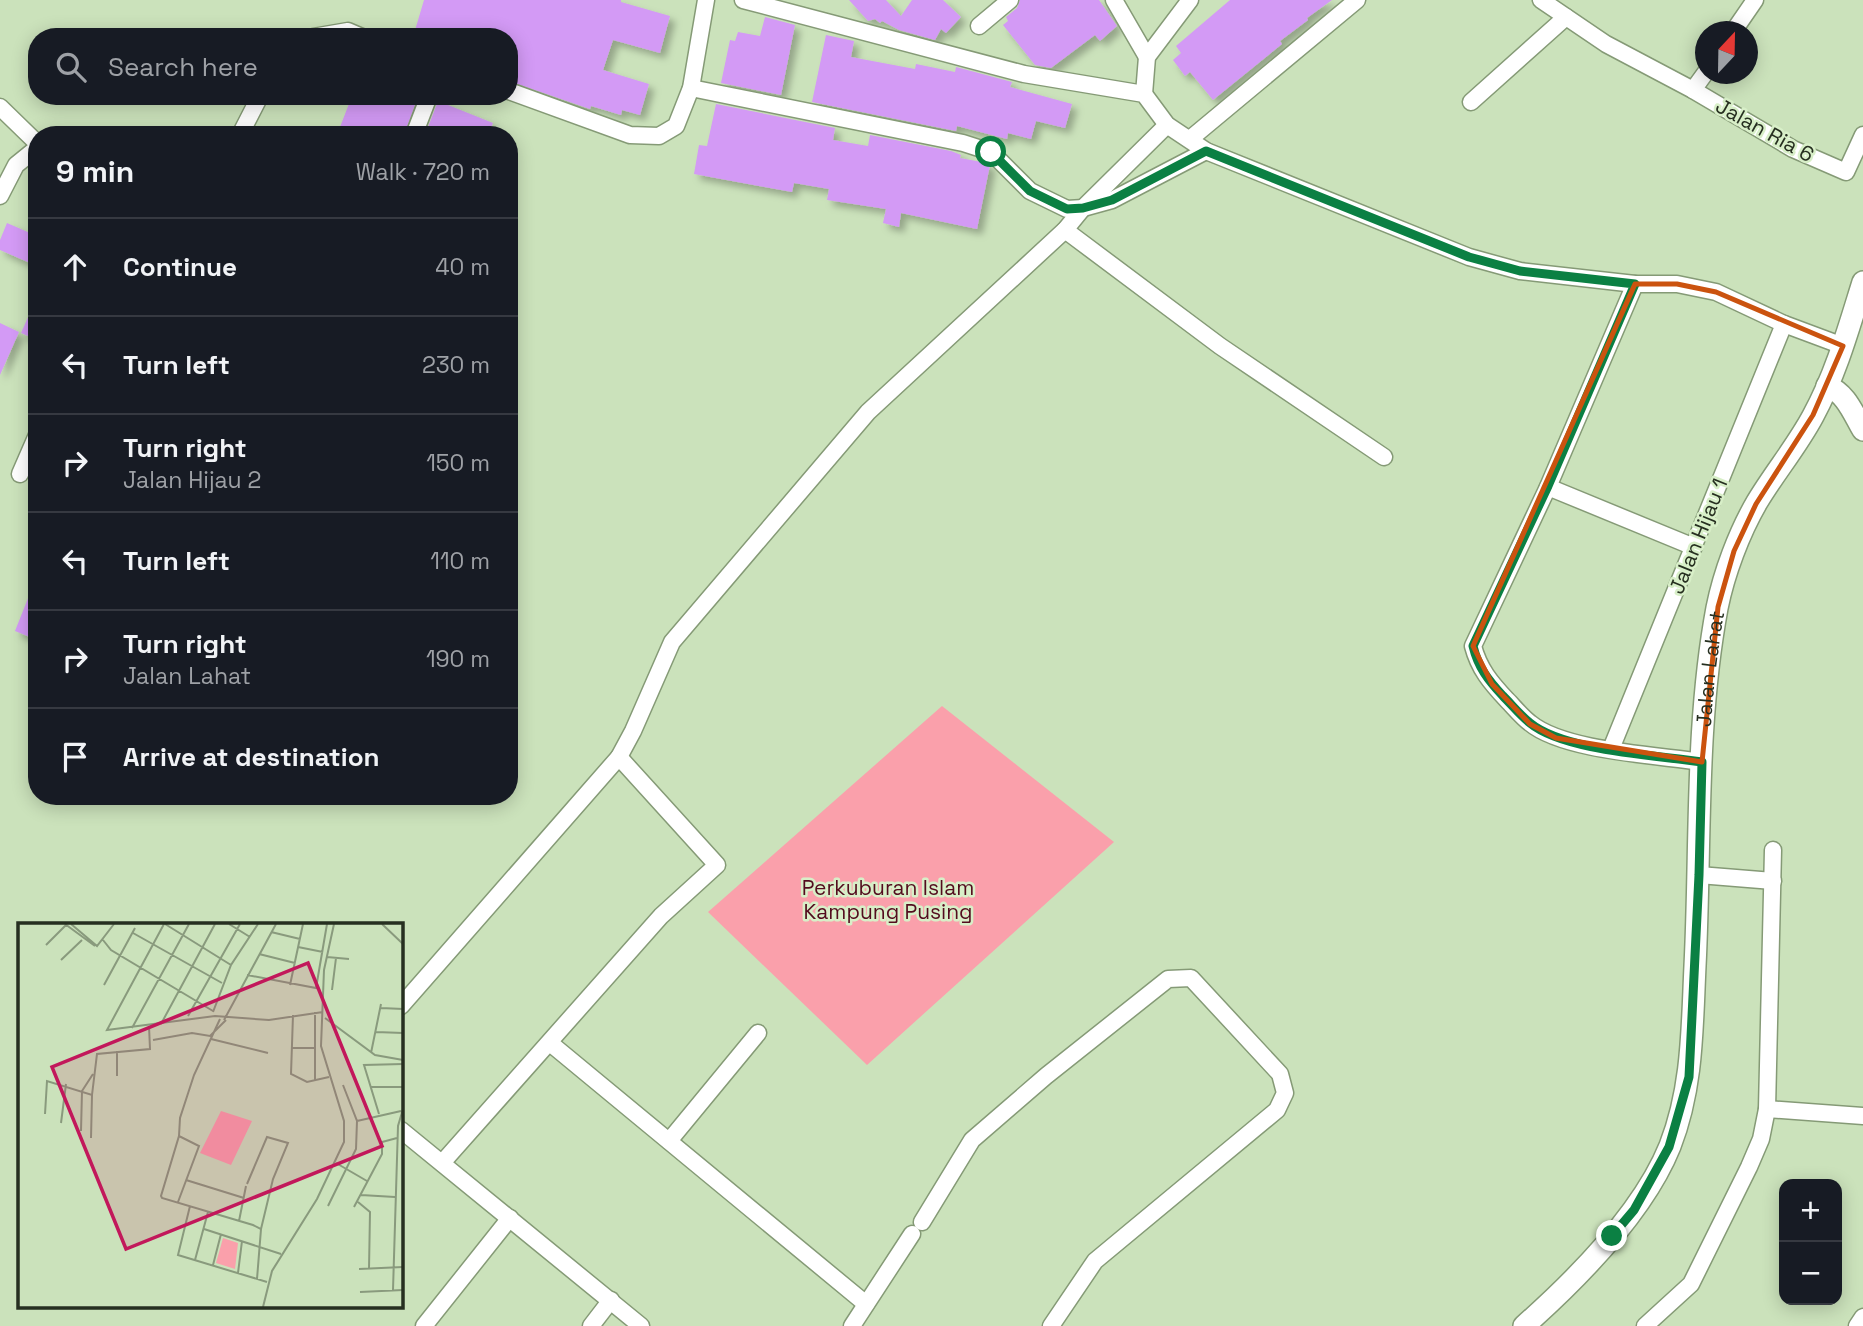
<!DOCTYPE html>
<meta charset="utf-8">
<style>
body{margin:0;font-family:"Space Grotesk",sans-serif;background:#20242c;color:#f1f3f6}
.controls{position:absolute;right:21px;bottom:21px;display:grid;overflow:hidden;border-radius:14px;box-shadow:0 4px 18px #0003}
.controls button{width:63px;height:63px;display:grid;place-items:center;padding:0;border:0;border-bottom:2px solid #363941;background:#171b24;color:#f1f3f6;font:35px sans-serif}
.compass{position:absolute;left:1695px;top:21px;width:63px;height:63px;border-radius:50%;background:#171b24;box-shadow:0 4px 18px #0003;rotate:22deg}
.stop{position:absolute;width:21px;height:21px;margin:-16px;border:5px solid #0b8043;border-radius:50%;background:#fff}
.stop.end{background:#0b8043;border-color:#fff;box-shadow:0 2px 7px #0008}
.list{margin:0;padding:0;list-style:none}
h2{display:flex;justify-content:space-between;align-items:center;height:91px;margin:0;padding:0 28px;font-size:30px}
h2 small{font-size:23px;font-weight:400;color:#9ea1a6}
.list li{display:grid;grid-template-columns:46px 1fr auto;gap:21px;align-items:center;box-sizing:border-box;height:98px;padding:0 28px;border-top:2px solid #363941}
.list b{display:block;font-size:26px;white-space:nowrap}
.list p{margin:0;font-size:23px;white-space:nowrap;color:#9ea1a6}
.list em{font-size:23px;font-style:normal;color:#9ea1a6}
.icon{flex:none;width:38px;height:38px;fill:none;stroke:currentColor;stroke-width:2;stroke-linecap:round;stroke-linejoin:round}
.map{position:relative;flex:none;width:1863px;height:1326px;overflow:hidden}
.search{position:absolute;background:#171b24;box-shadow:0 4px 18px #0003;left:28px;top:28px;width:490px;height:77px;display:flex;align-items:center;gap:18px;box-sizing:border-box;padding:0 24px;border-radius:28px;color:#9ea1a6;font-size:26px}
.panel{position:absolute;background:#171b24;box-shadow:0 4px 18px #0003;left:28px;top:126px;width:490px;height:679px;border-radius:28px}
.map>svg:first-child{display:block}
.green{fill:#faa0ab}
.building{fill:#d39af5;filter:url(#shadow)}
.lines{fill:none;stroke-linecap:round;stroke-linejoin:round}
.street-casing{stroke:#859a76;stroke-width:19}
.secondary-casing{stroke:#859a76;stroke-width:24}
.street{stroke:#fff;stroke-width:16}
.secondary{stroke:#fff;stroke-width:21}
.route{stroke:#0b8043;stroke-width:9}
.marked{fill:none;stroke:#cb530f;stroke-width:5;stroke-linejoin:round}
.labels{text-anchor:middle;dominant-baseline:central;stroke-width:5;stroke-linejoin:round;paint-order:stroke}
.street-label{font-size:21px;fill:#262f20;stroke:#d8efc8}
.park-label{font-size:21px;fill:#530c1e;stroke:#d8efc8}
.inset-road{fill:none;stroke:#899a7d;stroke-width:2}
.view{fill:#c2185b;fill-opacity:0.15;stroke:#c2185b;stroke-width:3.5}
.inset-edge{fill:none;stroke:#262f20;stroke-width:3.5}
</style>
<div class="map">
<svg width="1863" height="1326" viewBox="0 0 1863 1326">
<defs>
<filter id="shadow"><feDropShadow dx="5.5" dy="5.5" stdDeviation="3.5" flood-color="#0004"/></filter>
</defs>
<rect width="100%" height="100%" fill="#cbe2bb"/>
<path class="green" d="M 942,706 L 1114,842 L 867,1065 L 708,912 Z"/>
<g class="building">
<path d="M 424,0 L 621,0 L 621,2 L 670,16 L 660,53 L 613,40 L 603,70 L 649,84 L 640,115 L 622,110 L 621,115 L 591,106 L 590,109 L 509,81 L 509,37 L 413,37 Z"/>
<path d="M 849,0 L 886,0 L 901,16 L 912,0 L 943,0 L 961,17 L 946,33 L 941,29 L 935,40 L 899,30 L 882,21 L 880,23 L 875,19 L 868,21 Z"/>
<path d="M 1020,0 L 1099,0 L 1117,26 L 1100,41 L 1095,35 L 1051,68 L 1035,65 L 1003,25 L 1008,21 L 1006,17 L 1017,8 Z"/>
<path d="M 1230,0 L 1332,0 L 1307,18 L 1308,20 L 1280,41 L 1282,44 L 1213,100 L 1190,72 L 1185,76 L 1173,60 L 1181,53 L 1176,46 Z"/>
<path d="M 765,17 L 795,25 L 781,95 L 721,83 L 730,40 L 735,41 L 738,32 L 760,36 Z"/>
<path d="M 826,35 L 854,41 L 851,57 L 915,69 L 916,64 L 955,72 L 956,67 L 1012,82 L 1010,87 L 1072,104 L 1065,128 L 1036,121 L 1031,139 L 1008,133 L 1007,139 L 957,126 L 956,131 L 812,102 Z"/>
<path d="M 352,96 L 418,96 L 404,135 L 342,135 L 345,129 L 340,127 Z"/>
<path d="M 438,101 L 493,123 L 488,135 L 425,135 Z"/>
<path d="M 716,104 L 835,128 L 833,140 L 868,146 L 870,135 L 951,151 L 961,155 L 960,158 L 987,163 L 990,165 L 977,229 L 901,213 L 899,227 L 883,223 L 886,209 L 827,200 L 829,189 L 794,183 L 792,192 L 694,174 L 699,145 L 707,146 Z"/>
<path d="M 7,223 L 37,236 L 37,266 L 0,250 L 0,240 Z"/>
<path d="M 37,297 L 37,340 L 21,333 Z"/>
<path d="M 0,323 L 19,332 L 0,375 Z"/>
<path d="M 36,578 L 37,579 L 37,640 L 15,631 Z"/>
</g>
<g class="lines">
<defs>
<g id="street">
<path d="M 743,0 L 1024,74 L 1144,94 L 1167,125 L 1206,151 L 1469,257 L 1520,271 L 1635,284 L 1677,284 L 1716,292 L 1784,324 L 1843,346"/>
<path d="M 1114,0 L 1147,57"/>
<path d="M 1541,0 L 1606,44 L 1693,90 L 1793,149 L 1846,172 L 1863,135"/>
<path d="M 979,26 L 1010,0"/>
<path d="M 1733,32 L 1755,0"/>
<path d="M 313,37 L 348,31 L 362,37"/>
<path d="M 691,88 L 963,143 L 991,152 L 1030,191 L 1067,209 L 1083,208 L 1112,200 L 1206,151"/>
<path d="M 1693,90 L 1706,72"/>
<path d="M 509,91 L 630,135 L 659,136 L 676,126 L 691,88 L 706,0"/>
<path d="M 1144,94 L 1147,57 L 1190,0"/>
<path d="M 1471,102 L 1566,17"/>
<path d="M 0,107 L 37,143"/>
<path d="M 240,135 L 260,96"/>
<path d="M 414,135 L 429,96"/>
<path d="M 1190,139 L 1357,0"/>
<path d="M 0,196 L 16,165 L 37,148"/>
<path d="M 1065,230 L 1220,346 L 1384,457"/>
<path d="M 1635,284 L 1548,487 L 1473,646 C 1479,669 1491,683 1507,700 C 1514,707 1521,716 1530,723 C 1564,751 1656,755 1702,762"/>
<path d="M 20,474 L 37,435"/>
<path d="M 1548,487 L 1694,547"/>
<path d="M 1611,749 L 1784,324"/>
<path d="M 619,757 L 633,731 L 672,642 L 868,412 L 1065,230 L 1083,208 L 1167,125"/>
<path d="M 1699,875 L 1773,881"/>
<path d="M 401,1006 L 619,757 L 717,865 L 661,916 L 442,1163"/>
<path d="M 550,1043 L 866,1304"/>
<path d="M 1767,1109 L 1863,1116"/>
<path d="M 401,1130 L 641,1326"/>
<path d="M 669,1141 L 758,1033"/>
<path d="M 922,1222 L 972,1140 L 1046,1076 L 1168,979 L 1191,978 L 1280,1074 L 1285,1093 L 1277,1110 L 1095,1261 L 1051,1326"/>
<path d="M 424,1326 L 510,1218"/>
<path d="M 591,1326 L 611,1300"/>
<path d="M 852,1326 L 912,1234"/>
<path d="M 1645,1326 L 1691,1284 L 1749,1167 L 1761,1139 L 1767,1109 L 1773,850"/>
<path d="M 1857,1326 L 1863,1317"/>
</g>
<g id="secondary">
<path d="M 1827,386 C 1846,393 1853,413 1863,430"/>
<path id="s1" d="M 1524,1326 C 1577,1279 1643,1213 1670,1146 C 1693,1087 1692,1028 1695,966 C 1701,847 1695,726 1717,608 C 1724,573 1739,533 1757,502 C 1775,472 1797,446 1813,416 C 1836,374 1849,327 1863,282"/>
</g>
</defs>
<use href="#street" class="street-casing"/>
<use href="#secondary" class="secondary-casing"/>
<use href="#street" class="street"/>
<use href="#secondary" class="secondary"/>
</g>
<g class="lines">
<path class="route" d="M 991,152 L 1030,191 L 1067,209 L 1083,208 L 1112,200 L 1206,151 L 1469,257 L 1520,271 L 1635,284 L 1548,486 L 1473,646 C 1478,667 1488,680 1503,696 C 1512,705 1520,715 1530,723 C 1564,751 1656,755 1702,762 L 1699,875 L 1689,1077 L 1669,1147 L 1634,1210 L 1612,1236"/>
</g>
<path class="marked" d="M 1635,284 L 1677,284 L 1716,292 L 1843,346 L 1813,415 L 1756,504 L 1734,551 L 1718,607 L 1702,762 L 1556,738 L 1530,724 L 1492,684 L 1473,646 Z"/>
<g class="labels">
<g class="street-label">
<text transform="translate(1765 130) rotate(29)">Jalan Ria 6</text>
<text transform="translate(1698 536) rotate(-68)">Jalan Hijau 1</text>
<text stroke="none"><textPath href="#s1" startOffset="714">Jalan Lahat</textPath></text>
</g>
<g class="park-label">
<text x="888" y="887">Perkuburan Islam<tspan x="888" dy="24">Kampung Pusing</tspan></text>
</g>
</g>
<g transform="translate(18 923)">
<rect width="385" height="385" fill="#cbe2bb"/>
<path d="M 203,188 L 234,198 L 213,242 L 182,230 ZM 205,315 L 220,320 L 217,346 L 198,340 Z" fill="#faa0ab"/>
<path class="inset-road" d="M 47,1 L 77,23M 53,1 L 79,23 L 96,1M 146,1 L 89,107 L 197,93 L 251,97 L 305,89M 147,1 L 213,42M 211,1 L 232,14M 364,1 L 385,21M 253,9 L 282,16M 115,10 L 204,60M 85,17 L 93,27 L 195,88M 28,22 L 48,2M 280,24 L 305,29M 241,31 L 277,40M 309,34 L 331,36M 43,37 L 64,17M 229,52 L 298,65 L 309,1M 86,62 L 117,5M 272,62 L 285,1M 314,67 L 318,35M 363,85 L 385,86M 195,89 L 213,42 L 240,1M 275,92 L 273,151 L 289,159 L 311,154M 170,93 L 222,1M 307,95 L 357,132 L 385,137M 206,97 L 258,1M 143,101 L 197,1M 114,105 L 171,1M 358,109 L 385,110M 193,116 L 250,130M 135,117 L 174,110 L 192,113 L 208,97M 274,125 L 296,125M 99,128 L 99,153M 353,130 L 363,81M 297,157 L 297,89M 352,164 L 385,164M 27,191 L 29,158 L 74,172 L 79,131 L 132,126 L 131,103M 361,191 L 346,142 L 385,141M 339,198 L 383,188M 43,200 L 48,161M 63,208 L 64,168 L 75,151M 161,213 L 162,195 L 176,152 L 202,96M 73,215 L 74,172M 318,240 L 349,258M 168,257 L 226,275M 229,261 L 249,214 L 270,220 L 255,256 L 243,306M 343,272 L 377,274M 160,279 L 181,223 L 161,213 L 143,273 L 144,275 L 235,302 L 243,306 L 239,356M 340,279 L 352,289 L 351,346M 172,283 L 160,332 L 249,359M 310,283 L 338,226 L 339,198 L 325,162M 336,284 L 364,231 L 364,219 L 379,215M 221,298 L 228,263M 186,306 L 263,331M 177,337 L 190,289M 195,342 L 203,311M 341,346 L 385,344M 220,350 L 224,318M 375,367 L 380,203 L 385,186M 342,369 L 385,367M 245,384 L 254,348 L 299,276 L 326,219 L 326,198 L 303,123 L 306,47 L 316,1"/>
<path class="view" d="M 290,40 L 364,223 L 108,326 L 34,144 Z"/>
<rect width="385" height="385" class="inset-edge"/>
</g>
</svg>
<div class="controls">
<button>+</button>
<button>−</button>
</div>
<svg class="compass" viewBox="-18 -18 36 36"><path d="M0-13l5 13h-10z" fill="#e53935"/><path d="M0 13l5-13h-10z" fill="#9ea1a6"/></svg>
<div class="stop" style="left:991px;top:152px"></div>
<div class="stop end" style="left:1612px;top:1236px"></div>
<div class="search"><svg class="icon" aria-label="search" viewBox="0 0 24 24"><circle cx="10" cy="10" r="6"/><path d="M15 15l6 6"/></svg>Search here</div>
<section class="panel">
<h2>9 min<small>Walk · 720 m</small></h2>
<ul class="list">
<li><svg class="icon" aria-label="ahead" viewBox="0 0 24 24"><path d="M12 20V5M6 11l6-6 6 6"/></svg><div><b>Continue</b></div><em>40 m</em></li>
<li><svg class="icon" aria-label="left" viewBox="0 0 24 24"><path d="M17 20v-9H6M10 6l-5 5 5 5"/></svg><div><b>Turn left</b></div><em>230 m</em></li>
<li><svg class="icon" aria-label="right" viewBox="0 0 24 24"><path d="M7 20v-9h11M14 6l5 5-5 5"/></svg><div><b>Turn right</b><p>Jalan Hijau 2</p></div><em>150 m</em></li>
<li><svg class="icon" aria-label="left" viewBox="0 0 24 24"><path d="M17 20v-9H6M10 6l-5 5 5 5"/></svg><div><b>Turn left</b></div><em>110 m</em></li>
<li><svg class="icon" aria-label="right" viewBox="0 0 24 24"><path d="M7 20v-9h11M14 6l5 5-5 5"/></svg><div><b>Turn right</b><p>Jalan Lahat</p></div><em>190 m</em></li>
<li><svg class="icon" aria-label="arrive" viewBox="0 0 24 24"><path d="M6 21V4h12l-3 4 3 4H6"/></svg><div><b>Arrive at destination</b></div></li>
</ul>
</section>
</div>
